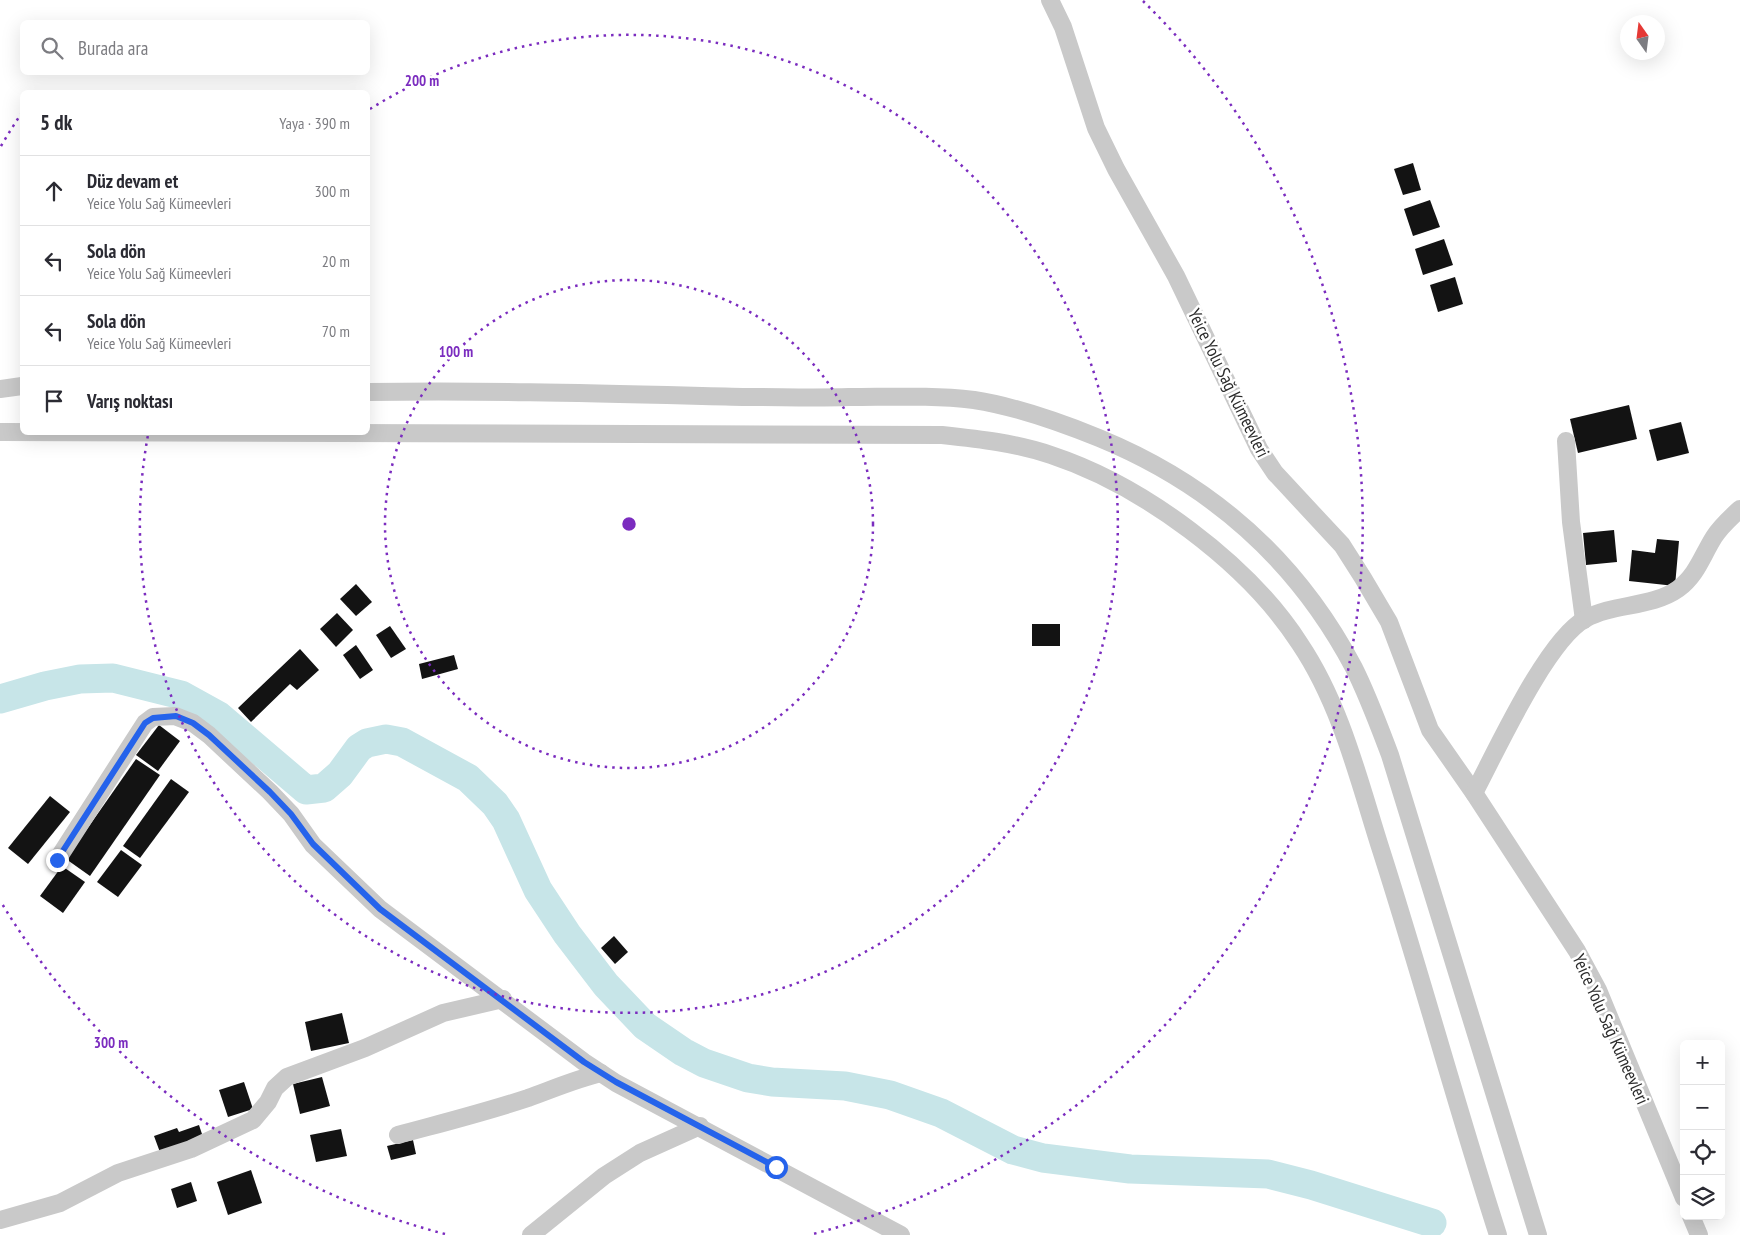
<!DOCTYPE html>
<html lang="tr">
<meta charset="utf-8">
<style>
body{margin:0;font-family:"PT Sans Narrow",sans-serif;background:#f2f2f3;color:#2b2b33}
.controls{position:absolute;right:15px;bottom:15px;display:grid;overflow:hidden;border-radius:8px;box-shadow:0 5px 20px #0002}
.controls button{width:45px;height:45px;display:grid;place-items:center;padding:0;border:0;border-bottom:1px solid #e1e1e2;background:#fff;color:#2b2b33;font:25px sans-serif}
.compass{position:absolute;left:1620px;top:15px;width:45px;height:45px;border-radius:50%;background:#fff;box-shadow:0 5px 20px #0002;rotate:346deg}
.stop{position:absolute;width:15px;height:15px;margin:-11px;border:4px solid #2563eb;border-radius:50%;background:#fff}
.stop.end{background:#2563eb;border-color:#fff;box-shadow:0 1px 5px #0008}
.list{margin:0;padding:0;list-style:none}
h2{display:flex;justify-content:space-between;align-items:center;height:65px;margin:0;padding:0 20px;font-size:21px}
h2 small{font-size:16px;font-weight:400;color:#7c7c81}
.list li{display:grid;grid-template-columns:32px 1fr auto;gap:15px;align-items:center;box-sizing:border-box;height:70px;padding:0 20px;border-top:1px solid #e1e1e2}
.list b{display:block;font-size:19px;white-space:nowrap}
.list p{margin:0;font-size:16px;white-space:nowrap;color:#7c7c81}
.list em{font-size:16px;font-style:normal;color:#7c7c81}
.icon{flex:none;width:28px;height:28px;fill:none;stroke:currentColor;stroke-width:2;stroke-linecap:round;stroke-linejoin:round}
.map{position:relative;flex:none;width:1740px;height:1235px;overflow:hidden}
.search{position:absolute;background:#fff;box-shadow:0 5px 20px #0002;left:20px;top:20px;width:350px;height:55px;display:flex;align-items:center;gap:12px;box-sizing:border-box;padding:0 18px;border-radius:8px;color:#7c7c81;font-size:19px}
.panel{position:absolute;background:#fff;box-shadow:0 5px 20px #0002;left:20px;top:90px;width:350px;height:345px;border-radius:8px}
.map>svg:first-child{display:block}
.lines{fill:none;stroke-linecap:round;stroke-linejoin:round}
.river{stroke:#c7e5e8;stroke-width:29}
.building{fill:#131313}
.minor{stroke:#c9c9c9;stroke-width:18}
.route{stroke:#2563eb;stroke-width:6}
.ring{fill:none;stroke:#7b2cbf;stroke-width:2.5;stroke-dasharray:2.5 5}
.labels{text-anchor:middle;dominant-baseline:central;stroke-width:5;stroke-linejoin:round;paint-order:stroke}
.street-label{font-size:18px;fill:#2c2c2c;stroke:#fff}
.centre{fill:#7b2cbf;stroke:#fff;stroke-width:2.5}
.ring-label{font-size:15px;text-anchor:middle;font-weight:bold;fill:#7b2cbf;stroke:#fff;stroke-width:5;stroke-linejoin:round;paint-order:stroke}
</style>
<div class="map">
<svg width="1740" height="1235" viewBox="0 0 1740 1235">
<rect width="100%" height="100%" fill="#fff"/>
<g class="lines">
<path class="river" d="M 0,699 L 45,686 L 80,679 L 113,678 L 181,695 L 219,716 L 306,790 L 324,788 L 340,774 L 359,748 L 367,743 L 386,739 L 402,742 L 468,778 L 495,804 L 506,820 L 538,890 L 567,934 L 606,985 L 645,1026 L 683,1052 L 704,1063 L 748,1078 L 772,1082 L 845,1086 L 890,1095 L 941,1113 L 1013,1150 L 1043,1158 L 1130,1169 L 1268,1174 L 1311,1185 L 1432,1223"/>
</g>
<g class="building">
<path d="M 1413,163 L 1421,190 L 1403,195 L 1394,169 Z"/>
<path d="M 1430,200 L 1440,227 L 1413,236 L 1404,209 Z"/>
<path d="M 1444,239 L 1453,265 L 1423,275 L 1415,249 Z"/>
<path d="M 1455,277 L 1463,304 L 1438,312 L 1430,285 Z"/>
<path d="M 1629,405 L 1637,439 L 1578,453 L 1570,419 Z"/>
<path d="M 1681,422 L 1689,453 L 1657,461 L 1649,430 Z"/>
<path d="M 1614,530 L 1617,562 L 1586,565 L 1583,533 Z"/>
<path d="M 1657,539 L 1679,541 L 1675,586 L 1629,581 L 1632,550 L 1655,553 Z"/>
<path d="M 356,584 L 372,602 L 356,616 L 340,599 Z"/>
<path d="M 337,613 L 353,630 L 336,647 L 320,629 Z"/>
<rect x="1032" y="624" width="28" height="22"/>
<path d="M 390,626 L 406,649 L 391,658 L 376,635 Z"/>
<path d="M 356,645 L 373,670 L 360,679 L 343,655 Z"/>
<path d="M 300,649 L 319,670 L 297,690 L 290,684 L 251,722 L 238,708 Z"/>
<path d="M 454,655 L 458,669 L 422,679 L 419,664 Z"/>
<path d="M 159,725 L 180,741 L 158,771 L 136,755 Z"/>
<path d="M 136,759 L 160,775 L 90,876 L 66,859 Z"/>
<path d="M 171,779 L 189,792 L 140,858 L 123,846 Z"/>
<path d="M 50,796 L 70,812 L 28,864 L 8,848 Z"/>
<path d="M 121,850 L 142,865 L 118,897 L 97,882 Z"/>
<path d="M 62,866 L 85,882 L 63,913 L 40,896 Z"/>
<path d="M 614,936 L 628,952 L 615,964 L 601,948 Z"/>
<path d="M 342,1013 L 349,1043 L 311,1051 L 305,1022 Z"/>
<path d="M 322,1077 L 330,1106 L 300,1114 L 293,1084 Z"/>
<path d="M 244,1082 L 253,1109 L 228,1117 L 219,1090 Z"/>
<path d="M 199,1125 L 203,1137 L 161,1155 L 154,1136 L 177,1128 L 179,1132 Z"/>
<path d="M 341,1129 L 347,1156 L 316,1162 L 310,1135 Z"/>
<path d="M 413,1140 L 416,1154 L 391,1160 L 387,1146 Z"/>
<path d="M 251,1170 L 262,1203 L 228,1215 L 217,1182 Z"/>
<path d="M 191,1182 L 197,1201 L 177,1208 L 171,1189 Z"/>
</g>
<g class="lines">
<g class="minor">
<path d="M 1050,0 L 1063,27 L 1096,128 L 1116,169 L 1176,276 L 1259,449 L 1275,473 L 1342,545 L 1363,578 L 1389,622 L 1430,730 L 1474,793 L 1577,951 L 1598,990 L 1684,1198"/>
<path d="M 0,389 L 22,386"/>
<path d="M 368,392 C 494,390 621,394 748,397 C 782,397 815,398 849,397 C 891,397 932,395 974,400 C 1013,406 1062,423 1099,438 C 1211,484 1297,560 1354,668 C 1368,696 1379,726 1390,755 L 1538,1235"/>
<path d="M 0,432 L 942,435 C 979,439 1016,443 1051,455 C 1142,485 1248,563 1300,644 C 1341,705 1359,781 1381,850 C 1422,978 1457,1108 1498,1235"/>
<path d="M 1566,441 L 1571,522 L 1584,620"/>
<path d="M 1474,793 C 1496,752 1546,641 1585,619 C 1614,603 1651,608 1678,589 C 1697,575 1702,556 1714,537 C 1721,526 1730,518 1740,509"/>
<path d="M 57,860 L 145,723 L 153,717 L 175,716 L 193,723 L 209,735 L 270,792 L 291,814 L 313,845 L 380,909 L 584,1062 L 616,1083 L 901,1235"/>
<path d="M 398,1135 C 442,1123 486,1112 528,1098 C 553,1089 576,1079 601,1073"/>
<path d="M 1691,1216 L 1699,1235"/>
<path d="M 0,1220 L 60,1203 L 118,1173 L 191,1149 L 253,1120 L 268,1102 L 275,1088 L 287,1077 L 365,1048 L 443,1013 L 503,999"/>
<path d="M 531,1235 L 604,1176 L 640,1153 L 700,1126"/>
</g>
</g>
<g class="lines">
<path class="route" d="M 57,860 L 145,723 L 153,718 L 176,716 L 193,723 L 209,735 L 270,792 L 291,814 L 313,844 L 380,909 L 584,1062 L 616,1082 L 776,1167"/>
</g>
<g class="ring">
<circle cx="629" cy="524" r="244"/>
<path d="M370 109A489 489 0 1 1 148 435"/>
<path d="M445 1234A733 733 0 0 1 1 902M1 146A733 733 0 0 1 21 114M1143 1A733 733 0 0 1 813 1234"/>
</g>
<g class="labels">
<g class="street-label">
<text transform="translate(1229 383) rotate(64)">Yeice Yolu Sağ Kümeevleri</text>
<text transform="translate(1611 1029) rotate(66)">Yeice Yolu Sağ Kümeevleri</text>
</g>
</g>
<circle cx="629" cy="524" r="8" class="centre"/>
<g class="ring-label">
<text x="422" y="86">200 m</text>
<text x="456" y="357">100 m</text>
<text x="111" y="1048">300 m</text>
</g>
</svg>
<div class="controls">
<button>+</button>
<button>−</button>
<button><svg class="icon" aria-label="locate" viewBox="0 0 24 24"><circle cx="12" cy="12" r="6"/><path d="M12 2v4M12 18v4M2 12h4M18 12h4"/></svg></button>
<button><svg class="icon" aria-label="layers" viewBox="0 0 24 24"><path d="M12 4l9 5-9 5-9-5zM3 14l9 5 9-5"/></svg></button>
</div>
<svg class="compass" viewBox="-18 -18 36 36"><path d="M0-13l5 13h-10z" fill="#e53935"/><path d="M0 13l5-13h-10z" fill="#7c7c81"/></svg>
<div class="stop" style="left:776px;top:1167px"></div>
<div class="stop end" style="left:57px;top:860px"></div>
<div class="search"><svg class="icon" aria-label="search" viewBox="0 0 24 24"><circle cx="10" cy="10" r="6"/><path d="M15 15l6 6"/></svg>Burada ara</div>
<section class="panel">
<h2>5 dk<small>Yaya · 390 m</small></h2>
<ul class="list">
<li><svg class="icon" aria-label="ahead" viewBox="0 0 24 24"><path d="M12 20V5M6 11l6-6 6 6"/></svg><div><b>Düz devam et</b><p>Yeice Yolu Sağ Kümeevleri</p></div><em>300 m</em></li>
<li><svg class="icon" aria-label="left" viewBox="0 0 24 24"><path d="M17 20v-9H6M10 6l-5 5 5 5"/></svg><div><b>Sola dön</b><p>Yeice Yolu Sağ Kümeevleri</p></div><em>20 m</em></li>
<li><svg class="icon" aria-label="left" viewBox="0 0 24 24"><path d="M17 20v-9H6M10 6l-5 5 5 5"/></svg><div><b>Sola dön</b><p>Yeice Yolu Sağ Kümeevleri</p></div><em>70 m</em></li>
<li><svg class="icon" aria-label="arrive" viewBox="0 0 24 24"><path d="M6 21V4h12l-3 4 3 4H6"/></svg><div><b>Varış noktası</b></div></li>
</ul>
</section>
</div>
